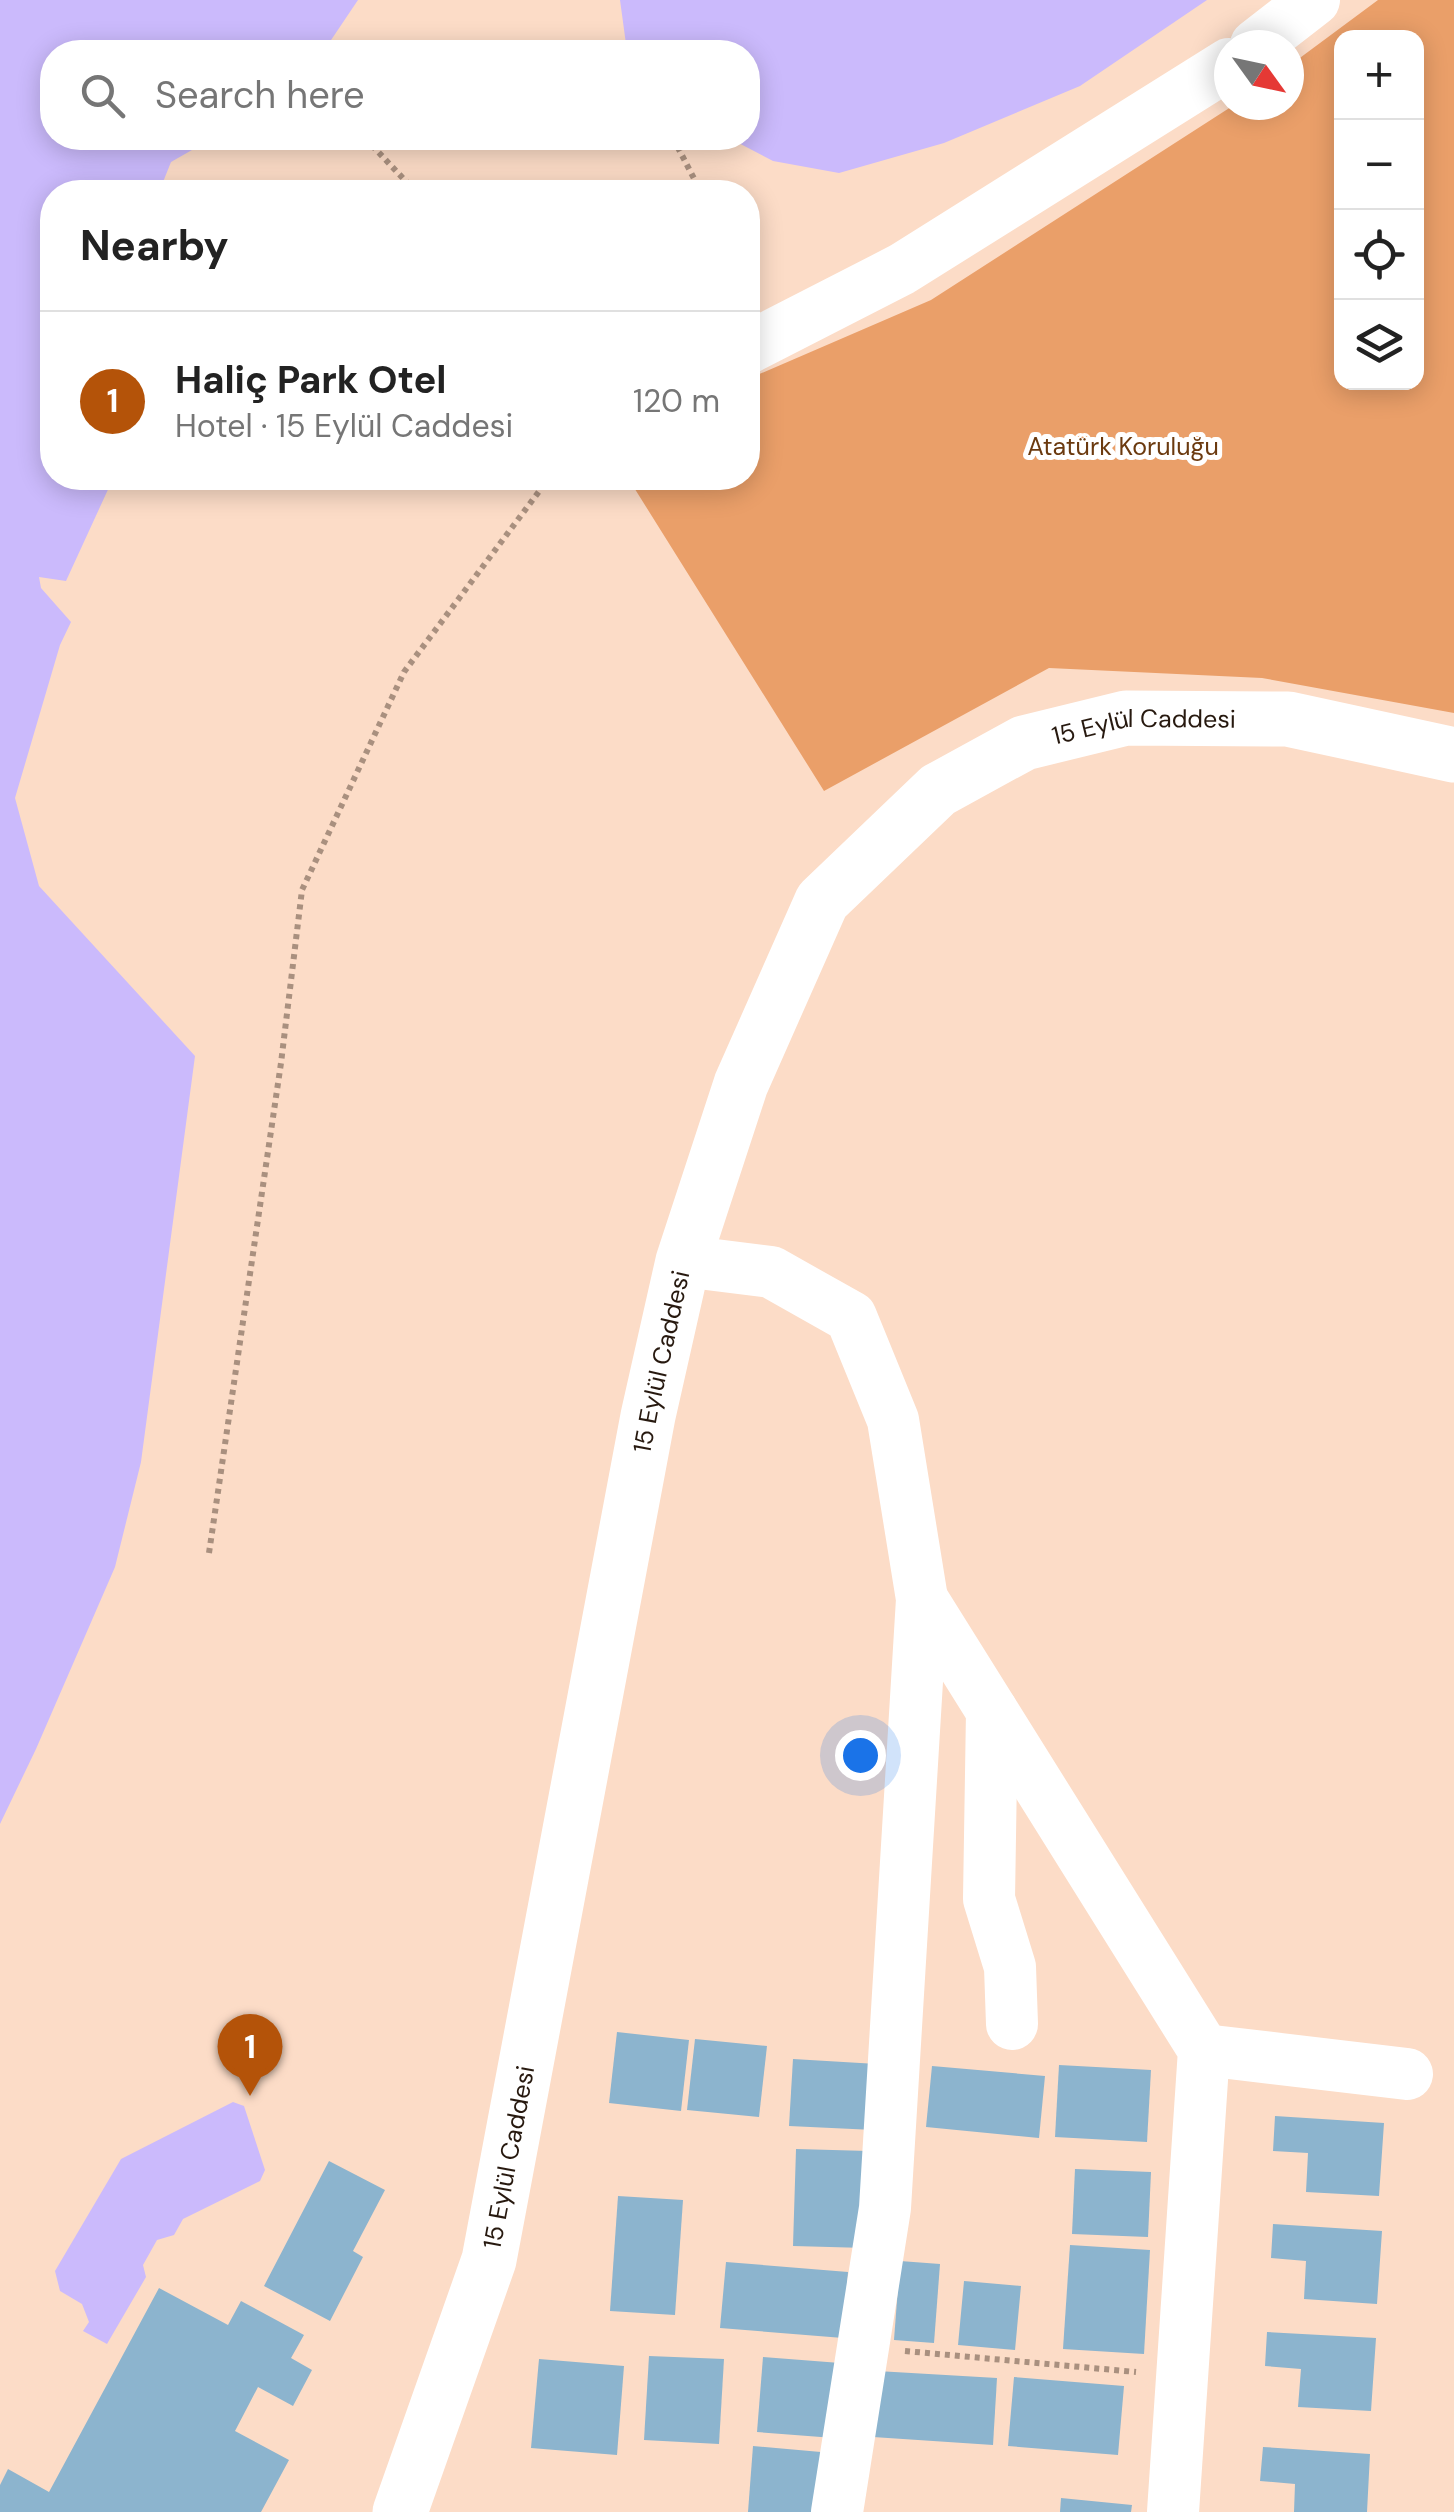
<!DOCTYPE html>
<meta charset="utf-8">
<style>
body{margin:0;font-family:"DM Sans",sans-serif;background:#f2f2f2;color:#222}
.controls{position:absolute;right:30px;top:30px;display:grid;overflow:hidden;border-radius:20px;box-shadow:0 5px 25px #0003}
.controls button{width:90px;height:90px;display:grid;place-items:center;padding:0;border:0;border-bottom:2px solid #e0e0e0;background:#fff;color:#222;font:50px sans-serif}
.compass{position:absolute;left:1214px;top:30px;width:90px;height:90px;border-radius:50%;background:#fff;box-shadow:0 5px 25px #0003;rotate:123deg}
.you{position:absolute;left:860px;top:1755px;width:35px;height:35px;margin:-25px;border:8px solid #fff;border-radius:50%;background:#1a73e8;box-shadow:0 0 0 15px #1a73e833}
.badge{display:grid;place-items:center;width:65px;height:65px;border-radius:50%;background:#b45309;color:#fff;font-size:32px;font-weight:700}
.pin{position:absolute;translate:-50% -82px;filter:drop-shadow(0 2px 5px #0008)}
.pin::after{content:'';position:absolute;top:52px;width:35px;height:30px;background:inherit;clip-path:polygon(0 0,100% 0,50% 100%)}
.list{margin:0;padding:0;list-style:none}
h2{display:flex;justify-content:space-between;align-items:center;height:130px;margin:0;padding:0 40px;font-size:42px}
h2 small{font-size:32px;font-weight:400;color:#767676}
.list li{display:grid;grid-template-columns:65px 1fr auto;gap:30px;align-items:center;box-sizing:border-box;height:180px;padding:0 40px;border-top:2px solid #e0e0e0}
.list b{display:block;font-size:38px;white-space:nowrap}
.list p{margin:0;font-size:32px;white-space:nowrap;color:#767676}
.list em{font-size:32px;font-style:normal;color:#767676}
.icon{flex:none;width:55px;height:55px;fill:none;stroke:currentColor;stroke-width:2;stroke-linecap:round;stroke-linejoin:round}
.map{position:relative;flex:none;width:1454px;height:2512px;overflow:hidden}
.search{position:absolute;background:#fff;box-shadow:0 5px 25px #0003;left:40px;top:40px;width:720px;height:110px;display:flex;align-items:center;gap:25px;box-sizing:border-box;padding:0 35px;border-radius:40px;color:#767676;font-size:38px}
.panel{position:absolute;background:#fff;box-shadow:0 5px 25px #0003;left:40px;top:180px;width:720px;height:310px;border-radius:40px}
.map>svg:first-child{display:block}
.green{fill:#ea9f69;fill-rule:evenodd}
.water{fill:#cbbafc}
.building{fill:#8cb4ce}
.lines{fill:none;stroke-linecap:round;stroke-linejoin:round}
.path{stroke:#a9907f;stroke-width:6;stroke-dasharray:5 5;stroke-linecap:butt}
.minor{stroke:#fff;stroke-width:52}
.major{stroke:#fff;stroke-width:55}
.labels{text-anchor:middle;dominant-baseline:central;stroke-width:10;stroke-linejoin:round;paint-order:stroke}
.park-label{font-size:25px;fill:#6b3a0f;stroke:#fff}
.street-label{font-size:25px;fill:#27190f;stroke:#fff}
</style>
<div class="map">
<svg width="1454" height="2512" viewBox="0 0 1454 2512">
<rect width="100%" height="100%" fill="#fcdcc7"/>
<path class="green" d="M 1378,0 L 1454,0 L 1454,713 L 1262,678 L 1049,668 L 824,791 L 628,478 L 748,478 L 748,379 L 931,300 L 1234,105 L 1289,105 L 1289,66 ZM 1342,38 L 1416,38 L 1416,382 L 1342,382 Z"/>
<g class="water">
<path d="M 0,0 L 358,0 L 323,52 L 52,52 L 52,138 L 213,138 L 171,162 L 159,192 L 52,192 L 52,478 L 110,478 L 111,483 L 66,581 L 39,577 L 41,588 L 71,622 L 60,645 L 15,798 L 39,886 L 195,1056 L 141,1462 L 115,1567 L 36,1749 L 0,1824 Z"/>
<path d="M 620,0 L 1207,0 L 1080,86 L 944,143 L 839,173 L 773,161 L 729,138 L 748,138 L 748,52 L 633,52 L 626,44 Z"/>
<path d="M 233,2102 L 244,2106 L 265,2170 L 260,2181 L 183,2219 L 174,2235 L 157,2240 L 143,2265 L 146,2277 L 107,2344 L 83,2331 L 89,2322 L 82,2304 L 60,2291 L 55,2271 L 121,2159 Z"/>
</g>
<g class="building">
<path d="M 617,2032 L 689,2040 L 681,2111 L 609,2103 Z"/>
<path d="M 695,2039 L 767,2046 L 759,2117 L 687,2110 Z"/>
<path d="M 793,2059 L 877,2064 L 874,2130 L 789,2126 Z"/>
<path d="M 1059,2065 L 1151,2070 L 1147,2142 L 1055,2137 Z"/>
<path d="M 932,2066 L 1045,2076 L 1039,2138 L 926,2127 Z"/>
<path d="M 1275,2116 L 1384,2123 L 1379,2196 L 1306,2192 L 1308,2153 L 1273,2151 Z"/>
<path d="M 796,2149 L 869,2151 L 866,2248 L 793,2246 Z"/>
<path d="M 329,2161 L 385,2190 L 353,2251 L 363,2257 L 330,2321 L 264,2286 Z"/>
<path d="M 1075,2169 L 1151,2172 L 1148,2237 L 1072,2234 Z"/>
<path d="M 618,2196 L 683,2200 L 675,2315 L 610,2311 Z"/>
<path d="M 1273,2224 L 1382,2231 L 1377,2304 L 1304,2299 L 1306,2261 L 1271,2258 Z"/>
<path d="M 1070,2245 L 1150,2250 L 1144,2354 L 1063,2349 Z"/>
<path d="M 900,2261 L 940,2264 L 934,2343 L 894,2340 Z"/>
<path d="M 726,2262 L 848,2272 L 843,2338 L 720,2328 Z"/>
<path d="M 964,2281 L 1021,2286 L 1015,2350 L 958,2345 Z"/>
<path d="M 159,2288 L 228,2325 L 241,2301 L 304,2335 L 291,2358 L 312,2370 L 293,2406 L 258,2387 L 235,2431 L 289,2460 L 261,2512 L 0,2512 L 0,2485 L 8,2469 L 49,2492 Z"/>
<path d="M 1267,2332 L 1376,2338 L 1371,2411 L 1298,2407 L 1301,2369 L 1265,2366 Z"/>
<path d="M 649,2356 L 724,2359 L 719,2444 L 644,2440 Z"/>
<path d="M 763,2357 L 840,2363 L 834,2438 L 757,2432 Z"/>
<path d="M 539,2359 L 624,2366 L 617,2455 L 531,2448 Z"/>
<path d="M 877,2371 L 997,2378 L 993,2445 L 873,2437 Z"/>
<path d="M 1014,2377 L 1124,2386 L 1118,2455 L 1008,2446 Z"/>
<path d="M 753,2446 L 832,2453 L 826,2512 L 748,2512 Z"/>
<path d="M 1263,2447 L 1370,2454 L 1367,2512 L 1294,2512 L 1295,2484 L 1260,2481 Z"/>
<path d="M 1061,2498 L 1132,2505 L 1131,2512 L 1060,2512 Z"/>
</g>
<g class="lines">
<g class="path">
<path d="M 365,138 L 416,192"/>
<path d="M 673,138 L 701,192"/>
<path d="M 209,1553 L 281,1063 L 302,890 L 404,672 L 549,478"/>
<path d="M 905,2351 L 1136,2372"/>
</g>
<g class="minor">
<path d="M 1256,45 L 1314,0"/>
<path d="M 748,348 L 902,269 L 1229,64"/>
<path d="M 683,1261 L 771,1272 L 851,1317 L 893,1420 L 922,1599 L 885,2208 L 837,2512"/>
<path d="M 922,1599 L 1204,2050 L 1173,2512"/>
<path d="M 992,1711 L 989,1899 L 1010,1967 L 1012,2024"/>
<path d="M 1204,2050 L 1407,2074"/>
</g>
<path class="major" id="s1" d="M 400,2512 L 489,2260 L 648,1416 L 683,1261 L 741,1084 L 822,901 L 938,790 L 1024,743 L 1126,718 L 1288,719 L 1454,755"/>
</g>
<g class="labels">
<g class="park-label">
<text x="1123" y="446">Atatürk Koruluğu</text>
</g>
<g class="street-label">
<text stroke="none"><textPath href="#s1" startOffset="2052">15 Eylül Caddesi</textPath></text>
<text stroke="none"><textPath href="#s1" startOffset="1182">15 Eylül Caddesi</textPath></text>
<text stroke="none"><textPath href="#s1" startOffset="372">15 Eylül Caddesi</textPath></text>
</g>
</g>
</svg>
<div class="controls">
<button>+</button>
<button>−</button>
<button><svg class="icon" aria-label="locate" viewBox="0 0 24 24"><circle cx="12" cy="12" r="6"/><path d="M12 2v4M12 18v4M2 12h4M18 12h4"/></svg></button>
<button><svg class="icon" aria-label="layers" viewBox="0 0 24 24"><path d="M12 4l9 5-9 5-9-5zM3 14l9 5 9-5"/></svg></button>
</div>
<svg class="compass" viewBox="-18 -18 36 36"><path d="M0-13l5 13h-10z" fill="#e53935"/><path d="M0 13l5-13h-10z" fill="#767676"/></svg>
<div class="you"></div>
<div class="pin badge" style="left:250px;top:2096px">1</div>
<div class="search"><svg class="icon" aria-label="search" viewBox="0 0 24 24"><circle cx="10" cy="10" r="6"/><path d="M15 15l6 6"/></svg>Search here</div>
<section class="panel">
<h2>Nearby<small></small></h2>
<ul class="list">
<li><span class="badge">1</span><div><b>Haliç Park Otel</b><p>Hotel · 15 Eylül Caddesi</p></div><em>120 m</em></li>
</ul>
</section>
</div>
